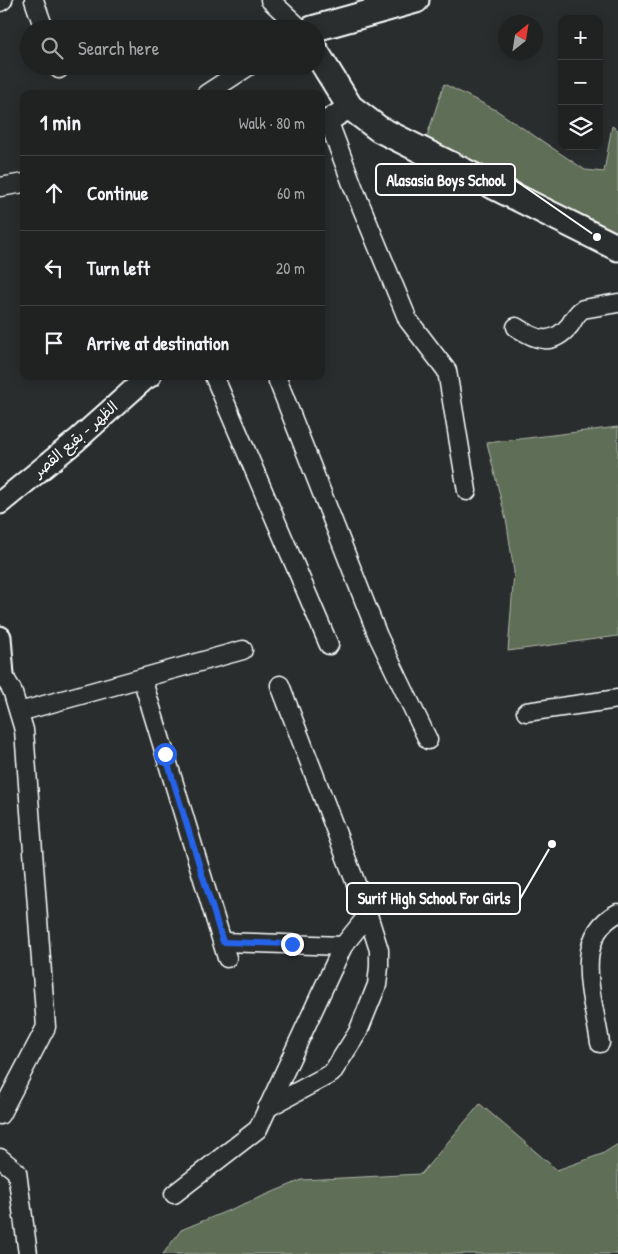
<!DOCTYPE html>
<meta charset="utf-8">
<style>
body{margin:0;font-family:"Patrick Hand","Playpen Sans Arabic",sans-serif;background:#282a2a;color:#f1f3f6}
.controls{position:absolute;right:15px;top:15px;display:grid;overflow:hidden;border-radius:10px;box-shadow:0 2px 12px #0003}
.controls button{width:45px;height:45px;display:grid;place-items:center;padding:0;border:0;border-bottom:1px solid #3d3f40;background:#202222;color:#f1f3f6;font:25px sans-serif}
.compass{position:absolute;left:498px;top:15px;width:45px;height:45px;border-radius:50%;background:#202222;box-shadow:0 2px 12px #0003;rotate:30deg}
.stop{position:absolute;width:15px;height:15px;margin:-11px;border:4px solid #2563eb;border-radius:50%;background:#fff}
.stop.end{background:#2563eb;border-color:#fff;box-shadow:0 1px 5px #0008}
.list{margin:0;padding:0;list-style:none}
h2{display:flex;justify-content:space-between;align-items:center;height:65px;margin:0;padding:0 20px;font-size:21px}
h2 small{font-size:16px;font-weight:400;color:#a2a4a5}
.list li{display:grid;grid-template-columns:32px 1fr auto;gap:15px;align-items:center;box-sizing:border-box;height:75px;padding:0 20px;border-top:1px solid #3d3f40}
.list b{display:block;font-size:19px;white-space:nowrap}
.list em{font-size:16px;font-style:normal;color:#a2a4a5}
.icon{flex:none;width:28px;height:28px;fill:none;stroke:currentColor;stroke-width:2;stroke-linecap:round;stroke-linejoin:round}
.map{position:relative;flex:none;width:618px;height:1254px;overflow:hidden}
.search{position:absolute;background:#202222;box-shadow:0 2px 12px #0003;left:20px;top:20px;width:305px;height:55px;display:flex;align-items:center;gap:12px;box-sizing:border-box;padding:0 18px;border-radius:28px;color:#a2a4a5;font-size:19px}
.panel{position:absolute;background:#202222;box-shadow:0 2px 12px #0003;left:20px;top:90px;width:305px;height:290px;border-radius:10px}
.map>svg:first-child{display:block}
.green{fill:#5e6e57;stroke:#aeb6ab}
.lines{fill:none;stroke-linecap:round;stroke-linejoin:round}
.minor-casing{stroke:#fff;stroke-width:21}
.tertiary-casing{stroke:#fff;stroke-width:25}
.secondary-casing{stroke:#fff;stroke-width:29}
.minor{stroke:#2a2d2e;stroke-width:18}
.tertiary{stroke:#2a2d2e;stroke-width:21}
.secondary{stroke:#2a2d2e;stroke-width:25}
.route{stroke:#2563eb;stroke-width:6}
.labels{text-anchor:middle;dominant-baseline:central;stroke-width:5;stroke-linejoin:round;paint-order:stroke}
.street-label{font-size:15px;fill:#fff;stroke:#2a2d2e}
.leader{fill:none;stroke:#fff;stroke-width:2}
.callout-dot{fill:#fff;stroke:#2a2d2e;stroke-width:2}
.callout{fill:#2a2d2e;stroke:#fff;stroke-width:2}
.callout-label{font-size:16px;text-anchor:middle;font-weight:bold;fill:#fff}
</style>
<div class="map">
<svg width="618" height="1254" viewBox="0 0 618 1254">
<rect width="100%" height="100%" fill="#2a2d2e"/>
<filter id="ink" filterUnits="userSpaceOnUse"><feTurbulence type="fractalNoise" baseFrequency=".02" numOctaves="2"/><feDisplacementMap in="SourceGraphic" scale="10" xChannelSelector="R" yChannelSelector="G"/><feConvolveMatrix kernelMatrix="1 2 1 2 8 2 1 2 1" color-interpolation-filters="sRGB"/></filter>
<g filter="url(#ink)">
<g class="green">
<path d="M 444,84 L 496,110 L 585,170 L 604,172 L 612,126 L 618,130 L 618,232 L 426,139 Z"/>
<path d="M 618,427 L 618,636 L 508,651 L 514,572 L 507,524 L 487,443 Z"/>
<path d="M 480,1104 L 557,1170 L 602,1154 L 618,1144 L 618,1254 L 163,1254 L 181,1230 L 302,1180 L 421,1174 Z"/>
</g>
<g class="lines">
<defs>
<g id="minor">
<path d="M 34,0 L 44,29"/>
<path d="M 270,0 L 301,29"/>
<path d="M 0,2 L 3,0"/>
<path d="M 58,66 L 59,69"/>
<path d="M 206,94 L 249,66"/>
<path d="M 328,120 L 354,189 L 408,320 L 447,371 L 467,491"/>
<path d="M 0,187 L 24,183"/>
<path d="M 516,327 C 536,340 552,347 570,325 C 574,319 576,313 583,309 L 618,303"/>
<path d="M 214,376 L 329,645"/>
<path d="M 276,376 L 378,636 L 428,740"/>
<path d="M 142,678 L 227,958"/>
<path d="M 19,712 L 243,650"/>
<path d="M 526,712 L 618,699"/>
<path d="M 223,942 L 343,946 L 368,915 L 280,685"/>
<path d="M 600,1043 C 594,1001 570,937 618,913"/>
<path d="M 267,1108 L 332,1073 L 358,1032 L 377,985 L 379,967 L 379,950 L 368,915"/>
<path d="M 0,1115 L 46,1027 L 24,730 L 12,690 L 3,675"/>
<path d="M 0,1158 L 17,1172 L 28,1254"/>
<path d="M 174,1194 L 258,1129 L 343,946"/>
</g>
<g id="tertiary">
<path d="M 321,125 L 350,107"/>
<path d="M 0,503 L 77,440 L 145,379 L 150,376"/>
<path d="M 0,637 L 3,675 L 0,676"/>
</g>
<g id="secondary">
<path d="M 312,29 L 416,0"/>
<path d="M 316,52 L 350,107 L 379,129 L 618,248"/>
</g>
</defs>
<use href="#minor" class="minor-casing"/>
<use href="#tertiary" class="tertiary-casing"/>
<use href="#secondary" class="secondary-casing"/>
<use href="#minor" class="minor"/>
<use href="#tertiary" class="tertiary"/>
<use href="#secondary" class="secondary"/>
</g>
</g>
<g class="lines" filter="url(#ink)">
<path class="route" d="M 165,754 L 223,942 L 292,944"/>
</g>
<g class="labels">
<g class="street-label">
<text transform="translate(75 439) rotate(-41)">الظهر - بقيع القصر</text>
</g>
</g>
<path class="leader" d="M597 237L515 180M552 844L520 899"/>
<g class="callout-dot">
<circle cx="597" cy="237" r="5"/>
<circle cx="552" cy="844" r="5"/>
</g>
<g class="callout">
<rect x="376" y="164" width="139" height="31" rx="5"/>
<rect x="347" y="883" width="173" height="31" rx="5"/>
</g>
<g class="callout-label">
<text x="446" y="186">Alasasia Boys School</text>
<text x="434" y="904">Surif High School For Girls</text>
</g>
</svg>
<div class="controls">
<button>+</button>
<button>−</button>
<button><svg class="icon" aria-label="layers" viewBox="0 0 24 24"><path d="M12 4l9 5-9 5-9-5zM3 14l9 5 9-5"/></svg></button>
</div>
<svg class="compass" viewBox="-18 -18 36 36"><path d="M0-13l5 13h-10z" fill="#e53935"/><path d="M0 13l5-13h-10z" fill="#a2a4a5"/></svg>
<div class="stop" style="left:165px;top:754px"></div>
<div class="stop end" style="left:292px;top:944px"></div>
<div class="search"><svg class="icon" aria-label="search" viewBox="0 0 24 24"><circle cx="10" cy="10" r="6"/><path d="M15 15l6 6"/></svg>Search here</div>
<section class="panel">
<h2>1 min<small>Walk · 80 m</small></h2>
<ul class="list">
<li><svg class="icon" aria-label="ahead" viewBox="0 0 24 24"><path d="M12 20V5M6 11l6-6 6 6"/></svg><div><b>Continue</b></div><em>60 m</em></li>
<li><svg class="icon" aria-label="left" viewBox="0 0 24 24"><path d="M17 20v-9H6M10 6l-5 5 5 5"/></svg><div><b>Turn left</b></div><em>20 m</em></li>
<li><svg class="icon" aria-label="arrive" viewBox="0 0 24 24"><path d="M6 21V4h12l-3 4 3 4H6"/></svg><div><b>Arrive at destination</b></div></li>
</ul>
</section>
</div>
